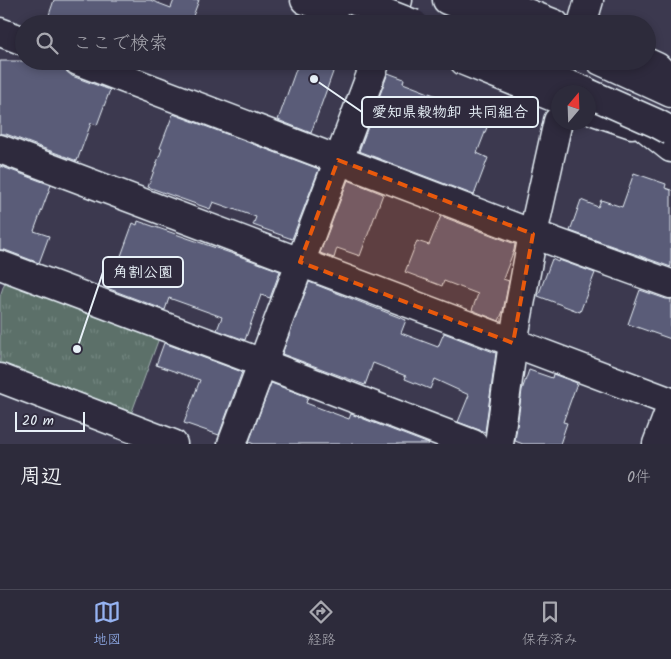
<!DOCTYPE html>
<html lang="ja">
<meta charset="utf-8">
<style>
body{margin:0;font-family:Kalam,"Klee One",sans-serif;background:#353342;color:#f1f3f6}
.compass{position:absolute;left:551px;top:85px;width:45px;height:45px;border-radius:50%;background:#2d2b3b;box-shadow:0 2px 8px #0003;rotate:19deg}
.scale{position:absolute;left:15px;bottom:12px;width:70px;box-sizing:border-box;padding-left:5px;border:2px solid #e8f1f8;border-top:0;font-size:14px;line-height:18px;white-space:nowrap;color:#e8f1f8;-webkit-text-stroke:4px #2f2a3d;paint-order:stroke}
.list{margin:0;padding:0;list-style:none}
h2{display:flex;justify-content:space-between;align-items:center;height:65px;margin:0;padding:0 20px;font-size:21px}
h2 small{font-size:16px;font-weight:400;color:#a7a7af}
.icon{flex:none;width:28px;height:28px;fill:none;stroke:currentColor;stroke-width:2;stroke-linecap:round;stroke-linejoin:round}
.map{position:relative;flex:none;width:671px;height:444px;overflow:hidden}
.search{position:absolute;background:#2d2b3b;box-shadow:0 2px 8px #0003;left:15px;right:15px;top:15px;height:55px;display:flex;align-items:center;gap:12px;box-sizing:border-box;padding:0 18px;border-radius:28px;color:#a7a7af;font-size:19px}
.sheet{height:145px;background:#2d2b3b}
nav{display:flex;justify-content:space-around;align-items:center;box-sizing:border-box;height:70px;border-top:1px solid #484755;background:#2d2b3b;font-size:14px;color:#a7a7af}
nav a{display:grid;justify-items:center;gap:2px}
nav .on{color:#95b2f1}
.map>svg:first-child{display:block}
.grass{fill:url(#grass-tufts);stroke:#a2b0b0}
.building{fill:#5a5b78;stroke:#e8f1f8}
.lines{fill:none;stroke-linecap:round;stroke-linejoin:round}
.minor-casing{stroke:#e8f1f8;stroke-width:31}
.major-casing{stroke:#e8f1f8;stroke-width:31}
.highway-casing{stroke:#e8f1f8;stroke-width:31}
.minor{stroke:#2f2a3d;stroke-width:28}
.major{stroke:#2f2a3d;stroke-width:28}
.highway{stroke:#2f2a3d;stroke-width:28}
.highway-bridge-casing{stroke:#e8f1f8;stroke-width:31;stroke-linecap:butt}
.highway-bridge{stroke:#2f2a3d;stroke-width:28}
.marked{fill:#e8590c;fill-opacity:0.2;stroke:#e8590c;stroke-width:4;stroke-dasharray:10 6;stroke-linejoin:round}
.leader{fill:none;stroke:#e8f1f8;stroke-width:2}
.callout-dot{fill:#e8f1f8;stroke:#2f2a3d;stroke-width:2}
.callout{fill:#2f2a3d;stroke:#e8f1f8;stroke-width:2}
.callout-label{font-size:15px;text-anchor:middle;font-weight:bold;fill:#e8f1f8}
</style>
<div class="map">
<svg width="671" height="444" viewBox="0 0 671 444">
<defs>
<pattern id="grass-tufts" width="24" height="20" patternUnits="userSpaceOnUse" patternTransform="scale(1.25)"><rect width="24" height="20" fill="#5b7069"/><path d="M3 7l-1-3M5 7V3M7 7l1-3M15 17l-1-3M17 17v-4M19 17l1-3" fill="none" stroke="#73857f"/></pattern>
</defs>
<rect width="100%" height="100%" fill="#3c394f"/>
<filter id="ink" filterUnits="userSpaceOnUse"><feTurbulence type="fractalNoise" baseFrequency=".02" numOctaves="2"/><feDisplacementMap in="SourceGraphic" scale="10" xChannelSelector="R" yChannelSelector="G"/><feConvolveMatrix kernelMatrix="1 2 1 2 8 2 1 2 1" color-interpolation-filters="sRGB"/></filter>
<g filter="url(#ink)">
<path class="grass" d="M 8,273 L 162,330 L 130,417 L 0,368 L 0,296 Z"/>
<g class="building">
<path d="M 54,0 L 150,0 L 171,8 L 174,0 L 199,0 L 193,16 L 209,21 L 208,24 L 46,24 Z"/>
<path d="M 0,61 L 46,61 L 64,67 L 66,71 L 72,76 L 110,90 L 97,125 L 91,123 L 77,161 L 6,134 L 0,134 Z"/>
<path d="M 299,61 L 337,61 L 311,133 L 278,120 Z"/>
<path d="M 388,73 L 404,79 L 403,83 L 491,117 L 477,153 L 488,158 L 474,195 L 359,151 Z"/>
<path d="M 173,114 L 319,169 L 292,239 L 253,225 L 256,217 L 213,202 L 210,209 L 148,187 L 162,149 L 160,148 Z"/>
<path d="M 0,166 L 51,185 L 34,231 L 49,236 L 39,263 L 5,250 L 0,250 Z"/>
<path d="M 634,173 L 666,184 L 665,188 L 671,190 L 671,267 L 570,231 L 581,200 L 598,207 L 601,200 L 622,207 Z"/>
<path d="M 348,180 L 383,194 L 360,256 L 337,248 L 334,258 L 320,253 Z"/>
<path d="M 441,216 L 515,244 L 514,250 L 503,279 L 509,281 L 503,311 L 499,321 L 472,310 L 478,294 L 444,281 L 442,286 L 405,272 L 417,241 L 429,245 Z"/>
<path d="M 138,221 L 239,256 L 280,271 L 270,298 L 261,295 L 245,340 L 217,330 L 222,317 L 169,298 L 165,310 L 107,288 L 115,266 L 117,267 L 133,223 L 137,225 Z"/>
<path d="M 552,259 L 558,262 L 559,260 L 595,273 L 580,312 L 538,296 Z"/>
<path d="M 309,282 L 406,320 L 401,333 L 438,347 L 444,333 L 496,353 L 485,432 L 458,422 L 469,395 L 434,379 L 430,389 L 405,379 L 406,376 L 373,363 L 365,385 L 282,354 Z"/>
<path d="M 640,290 L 666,299 L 671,299 L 671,339 L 628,324 Z"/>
<path d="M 164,343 L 242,372 L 219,435 L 184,423 L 200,380 L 156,365 Z"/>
<path d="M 529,370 L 552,378 L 553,374 L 577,383 L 563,422 L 567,423 L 560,444 L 523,444 L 515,441 L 522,390 Z"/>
<path d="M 271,383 L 308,397 L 306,403 L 349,419 L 351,414 L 429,444 L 254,444 L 249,442 Z"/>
</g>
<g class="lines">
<defs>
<g id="minor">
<path d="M 390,24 L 398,0"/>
<path d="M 582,24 L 589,0"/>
<path d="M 0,32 L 24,41"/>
<path d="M 78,61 L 533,234 L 671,284"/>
<path d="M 646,128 L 671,148"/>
<path d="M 0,149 L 671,402"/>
<path d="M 0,265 L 262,363 L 473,444"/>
<path d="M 0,378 L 173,444"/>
<path d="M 232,444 L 376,61"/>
<path d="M 499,444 L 513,343 L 533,234 L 558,121"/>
<path d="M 657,444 L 671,407"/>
</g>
<g id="major">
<path d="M 305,0 L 369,24"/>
<path d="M 494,0 L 555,24"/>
<path d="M 464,61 L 558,99"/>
<path d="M 644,61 L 657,67 L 671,81"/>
<path d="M 588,109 L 632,124"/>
</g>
<g id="highway">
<path d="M 447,0 L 508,24"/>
<path d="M 511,61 L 587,92"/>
<path d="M 601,61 L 671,93"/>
</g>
</defs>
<use href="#minor" class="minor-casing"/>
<use href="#major" class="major-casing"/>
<use href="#highway" class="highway-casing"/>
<use href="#minor" class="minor"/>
<use href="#major" class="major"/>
<use href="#highway" class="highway"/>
<defs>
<g id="highway-bridge">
<path d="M 352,0 L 414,24"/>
<path d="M 588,93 L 656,123 L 671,131"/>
</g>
</defs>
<use href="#highway-bridge" class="highway-bridge-casing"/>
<use href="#highway-bridge" class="highway-bridge"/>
</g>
</g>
<path class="marked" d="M 338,160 L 533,234 L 513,343 L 300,262 Z"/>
<path class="leader" d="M314 79L362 112M77 349L103 272"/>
<g class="callout-dot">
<circle cx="314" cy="79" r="5"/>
<circle cx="77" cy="349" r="5"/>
</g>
<g class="callout">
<rect x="362" y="97" width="176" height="30" rx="5"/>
<rect x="103" y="257" width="80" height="30" rx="5"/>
</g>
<g class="callout-label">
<text x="450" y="117">愛知県穀物卸 共同組合</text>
<text x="143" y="277">角割公園</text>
</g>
</svg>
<svg class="compass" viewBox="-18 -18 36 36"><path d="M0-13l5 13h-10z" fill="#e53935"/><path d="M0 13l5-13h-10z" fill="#a7a7af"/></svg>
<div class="scale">20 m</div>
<div class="search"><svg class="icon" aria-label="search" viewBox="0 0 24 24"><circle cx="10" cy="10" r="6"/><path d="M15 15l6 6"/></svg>ここで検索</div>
</div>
<section class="sheet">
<h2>周辺<small>0件</small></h2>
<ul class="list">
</ul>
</section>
<nav>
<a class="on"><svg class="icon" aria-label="map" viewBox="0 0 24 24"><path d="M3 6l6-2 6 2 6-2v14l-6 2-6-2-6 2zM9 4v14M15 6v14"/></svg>地図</a>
<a><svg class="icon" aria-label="directions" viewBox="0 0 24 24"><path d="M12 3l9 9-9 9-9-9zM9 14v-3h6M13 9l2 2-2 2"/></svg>経路</a>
<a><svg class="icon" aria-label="saved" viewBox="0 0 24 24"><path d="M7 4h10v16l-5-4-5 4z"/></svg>保存済み</a>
</nav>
